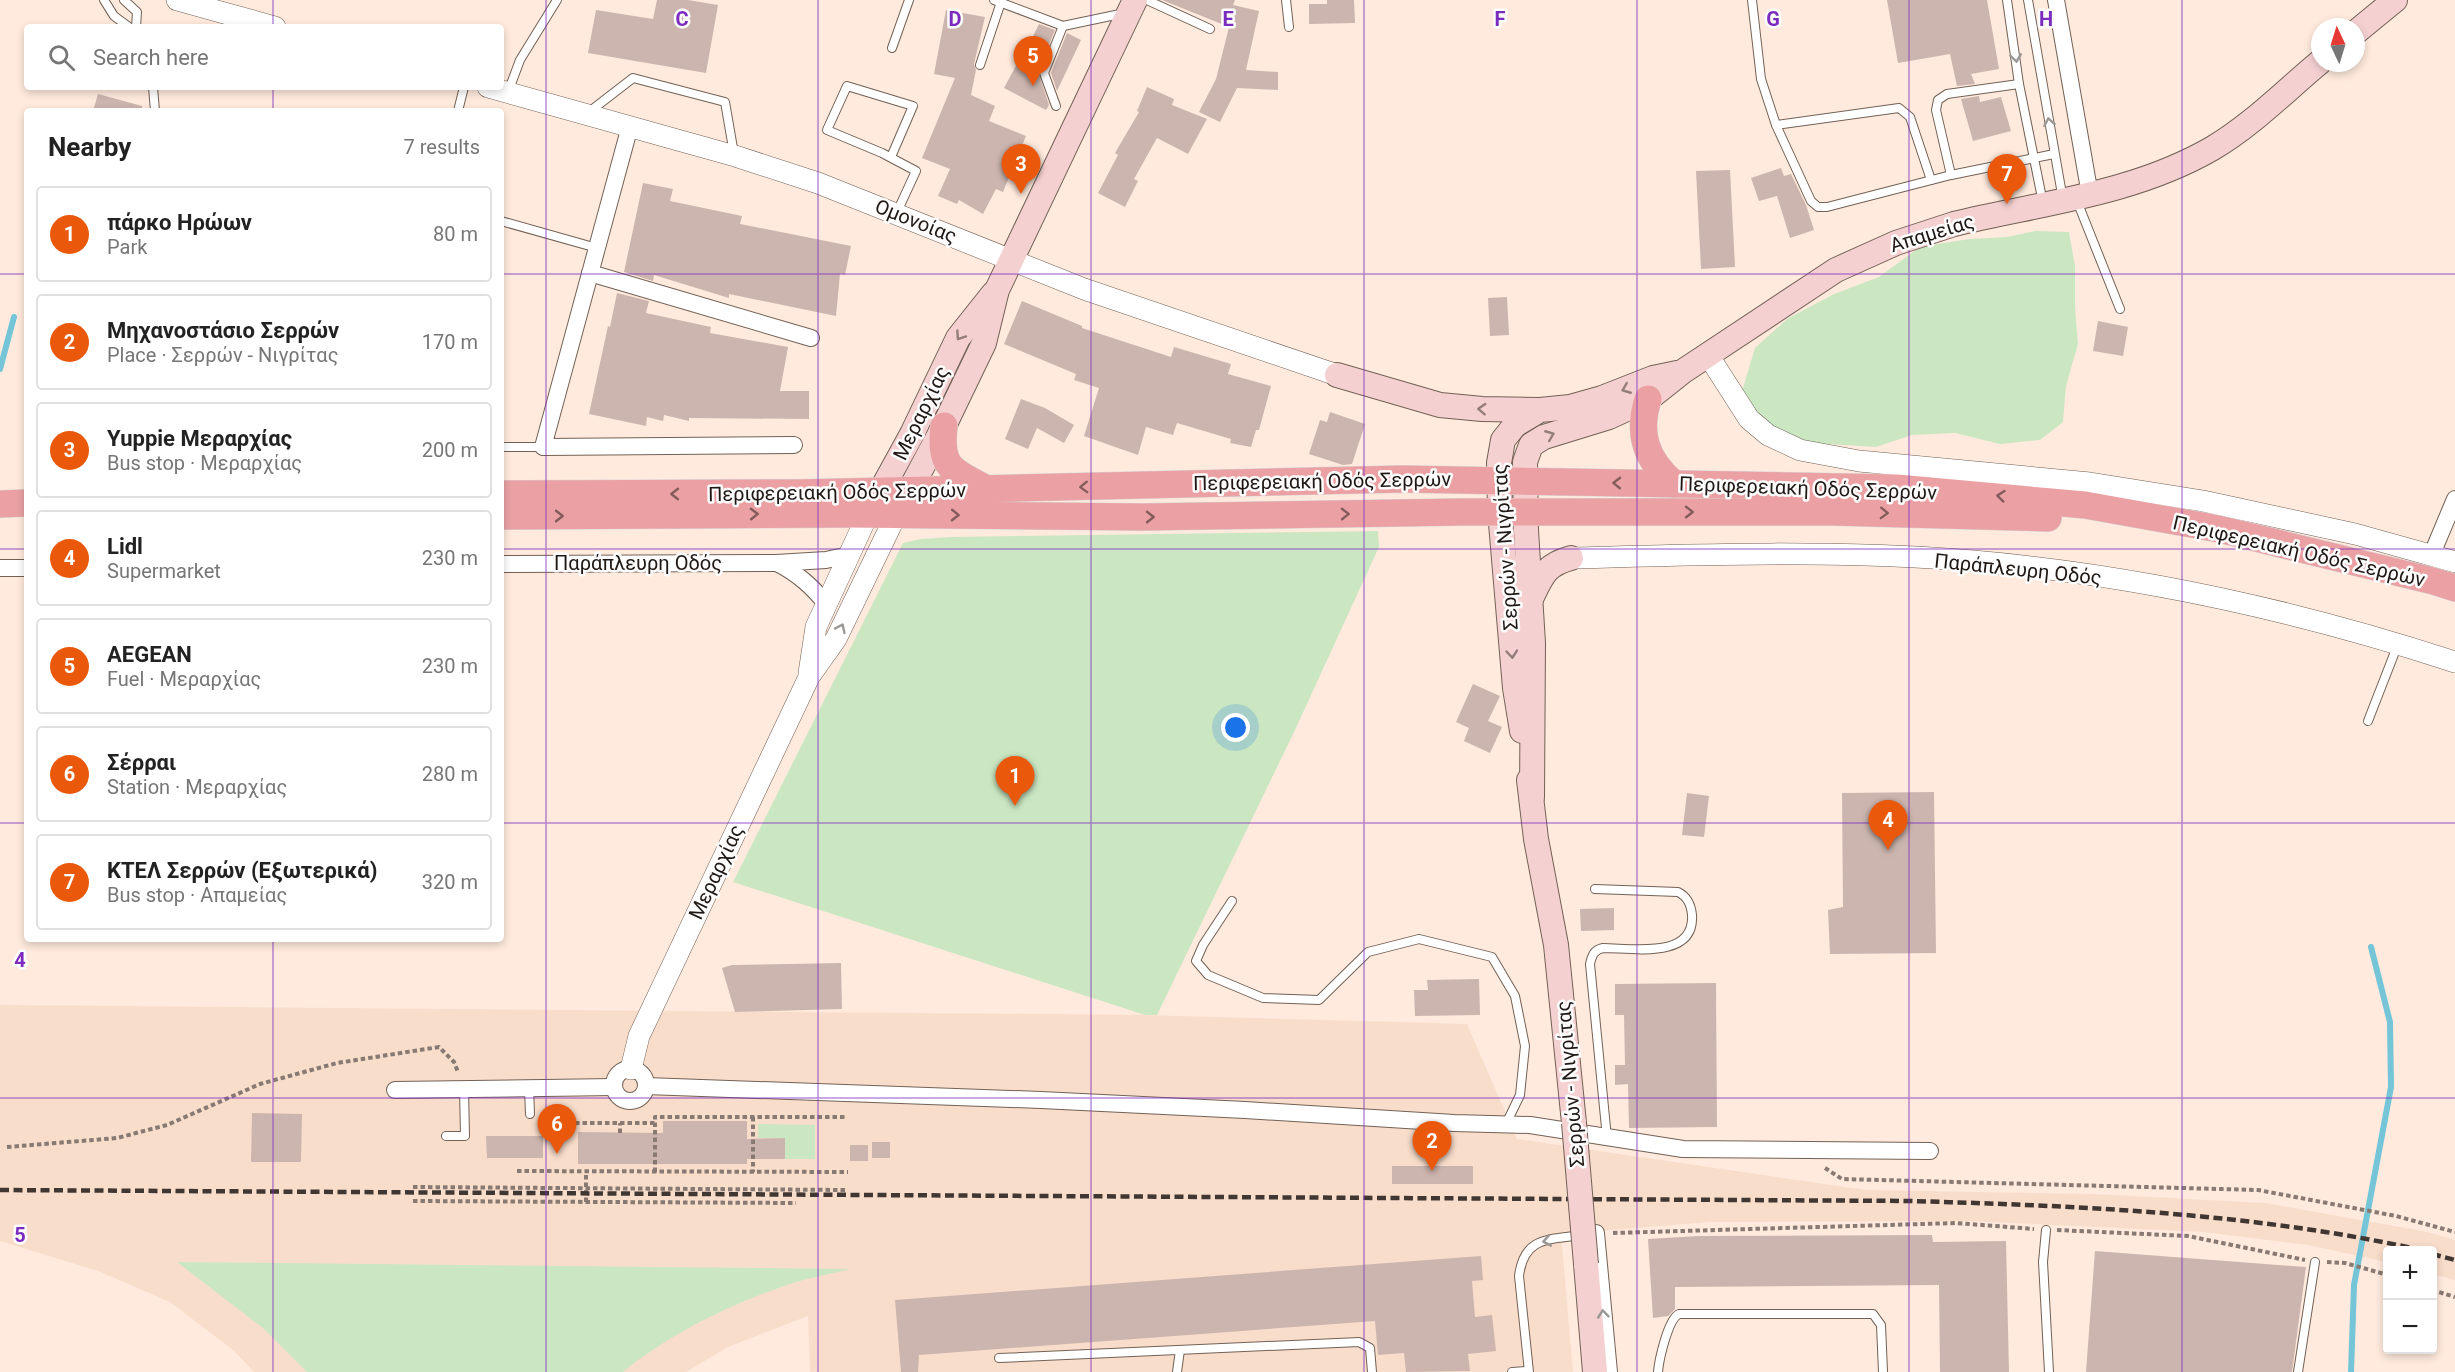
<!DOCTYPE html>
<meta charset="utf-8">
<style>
body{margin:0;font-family:Roboto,sans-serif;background:#f6f6f6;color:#222}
.controls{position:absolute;right:18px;bottom:18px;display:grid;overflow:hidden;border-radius:6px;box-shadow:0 3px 9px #0003}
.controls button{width:54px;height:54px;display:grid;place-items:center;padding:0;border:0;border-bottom:2px solid #e0e0e0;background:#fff;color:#222;font:30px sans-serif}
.compass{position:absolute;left:2311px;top:18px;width:54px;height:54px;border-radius:50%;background:#fff;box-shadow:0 3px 9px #0003;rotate:356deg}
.you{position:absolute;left:1236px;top:728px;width:21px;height:21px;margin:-15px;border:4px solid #fff;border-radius:50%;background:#1a73e8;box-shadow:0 0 0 9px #1a73e833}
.badge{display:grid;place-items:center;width:39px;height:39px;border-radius:50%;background:#ea580c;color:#fff;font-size:20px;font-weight:700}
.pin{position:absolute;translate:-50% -50px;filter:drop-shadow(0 2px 3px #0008)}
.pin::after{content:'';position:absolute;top:32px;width:21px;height:18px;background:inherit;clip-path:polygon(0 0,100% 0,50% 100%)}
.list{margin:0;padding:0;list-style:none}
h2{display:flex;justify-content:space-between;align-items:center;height:78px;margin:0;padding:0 24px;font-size:26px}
h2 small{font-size:20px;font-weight:400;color:#767676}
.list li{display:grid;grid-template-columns:39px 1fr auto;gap:18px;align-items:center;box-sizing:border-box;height:96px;margin:0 12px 12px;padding:0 12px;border:2px solid #e0e0e0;border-radius:6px}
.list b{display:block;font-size:22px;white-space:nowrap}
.list p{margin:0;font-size:20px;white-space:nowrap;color:#767676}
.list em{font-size:20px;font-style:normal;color:#767676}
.icon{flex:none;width:33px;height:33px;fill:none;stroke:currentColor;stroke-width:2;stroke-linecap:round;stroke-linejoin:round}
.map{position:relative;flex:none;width:2455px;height:1372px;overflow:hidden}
.search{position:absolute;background:#fff;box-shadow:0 3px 9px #0003;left:24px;top:24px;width:480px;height:66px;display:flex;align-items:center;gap:15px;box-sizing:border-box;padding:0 21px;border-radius:6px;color:#767676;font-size:22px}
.panel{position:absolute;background:#fff;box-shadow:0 3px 9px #0003;left:24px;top:108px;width:480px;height:834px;border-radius:6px}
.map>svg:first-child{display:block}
.built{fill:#f9ddcb}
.green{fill:#cae7c2}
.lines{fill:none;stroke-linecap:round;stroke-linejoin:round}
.stream{stroke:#74c5d8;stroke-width:6}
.building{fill:#ccb5ae}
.service-casing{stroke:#726155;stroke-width:10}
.minor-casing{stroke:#726155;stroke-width:18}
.tertiary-casing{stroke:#726155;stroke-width:22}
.secondary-casing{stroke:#726155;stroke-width:26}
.primary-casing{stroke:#d7d5d5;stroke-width:28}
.path{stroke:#887a72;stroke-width:4;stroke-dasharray:4.5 3;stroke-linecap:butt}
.service{stroke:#fff;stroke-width:8}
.minor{stroke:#fff;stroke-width:16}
.tertiary{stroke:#fff;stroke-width:21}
.secondary{stroke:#f5d0d1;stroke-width:24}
.primary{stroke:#eba1a4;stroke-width:27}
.rail{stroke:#413732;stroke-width:4.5;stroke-dasharray:9 4.5;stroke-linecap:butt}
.secondary-bridge-casing{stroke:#726155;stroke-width:26;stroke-linecap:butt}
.secondary-bridge{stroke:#f5d0d1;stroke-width:24}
.oneway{stroke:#9a9795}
.oneway2{stroke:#957d7c}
.oneway3{stroke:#855c5c}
.grid{fill:none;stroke:#7b2cbf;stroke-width:1.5;stroke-opacity:0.55}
.labels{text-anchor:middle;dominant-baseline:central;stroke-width:5;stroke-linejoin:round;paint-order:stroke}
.street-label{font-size:20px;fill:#1f1814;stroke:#fcfcfc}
.grid-label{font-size:20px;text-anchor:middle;font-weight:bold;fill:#7b2cbf;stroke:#fcfcfc;stroke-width:5;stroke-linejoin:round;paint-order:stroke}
</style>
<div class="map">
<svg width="2455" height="1372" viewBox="0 0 2455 1372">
<rect width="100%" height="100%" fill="#ffeadd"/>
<path class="built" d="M 0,1005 L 1145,1015 L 1467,1024 L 1517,1139 L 1866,1190 L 2094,1194 L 2265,1203 L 2428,1232 L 2455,1240 L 2455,1280 L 2433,1274 L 2432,1250 L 2388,1250 L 2387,1262 L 2308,1245 L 2203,1232 L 1969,1221 L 1710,1222 L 1561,1234 L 1573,1372 L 810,1372 L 808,1316 L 728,1347 L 686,1372 L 254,1372 L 233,1350 L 170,1302 L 98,1271 L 0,1241 Z"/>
<g class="green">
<path d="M 2035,231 L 2069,232 L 2075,266 L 2075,308 L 2078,344 L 2066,386 L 2063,422 L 2040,440 L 2000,444 L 1955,433 L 1912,435 L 1876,447 L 1795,442 L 1759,420 L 1742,391 L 1755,348 L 1787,319 L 1834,294 L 1879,277 L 1920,247 L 1969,239 L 2007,237 Z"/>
<path d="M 1378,531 L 1379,547 L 1295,730 L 1157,1015 L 1145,1015 L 733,882 L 903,543 L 921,539 L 951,537 Z"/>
<path d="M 758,1124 L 815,1125 L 815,1159 L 785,1159 L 785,1138 L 758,1138 Z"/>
<path d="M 177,1262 L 850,1269 C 832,1274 813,1277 796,1282 C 735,1302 672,1332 623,1372 L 307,1372 L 264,1329 Z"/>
</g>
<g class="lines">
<g class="stream">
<path d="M 0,369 L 14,317"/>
<path d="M 2351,1372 L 2354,1285 L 2391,1087 L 2390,1022 L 2371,947"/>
</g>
</g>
<g class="building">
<path d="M 657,0 L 688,0 L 718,5 L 706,73 L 588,53 L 596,10 L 653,19 Z"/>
<path d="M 1162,0 L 1235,0 L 1233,5 L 1259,11 L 1246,70 L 1278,72 L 1278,90 L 1237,88 L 1220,122 L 1199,112 L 1216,79 L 1229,27 Z"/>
<path d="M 1327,0 L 1354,0 L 1355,23 L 1309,24 L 1309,4 L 1327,4 Z"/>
<path d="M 1887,0 L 1987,0 L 1999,69 L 1971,74 L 1975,84 L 1957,86 L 1950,54 L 1898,63 Z"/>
<path d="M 946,10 L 985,17 L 974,64 L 976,70 L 971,95 L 995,106 L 989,121 L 1026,136 L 1003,192 L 996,189 L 983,214 L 959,200 L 957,204 L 938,196 L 950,169 L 922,158 L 955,78 L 934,74 Z"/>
<path d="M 1039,24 L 1055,30 L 1038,71 L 1049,105 L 1046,110 L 1004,88 L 1018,62 L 1020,63 Z"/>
<path d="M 1067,33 L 1081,40 L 1057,91 L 1051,73 Z"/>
<path d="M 1147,87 L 1174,99 L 1172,105 L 1207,119 L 1188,154 L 1157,138 L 1134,179 L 1138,181 L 1125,207 L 1098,193 L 1118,155 L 1115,153 L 1139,112 L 1137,111 Z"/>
<path d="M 98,94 L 142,106 L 142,111 L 93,111 Z"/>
<path d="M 1979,96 L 1980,102 L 2001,97 L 2011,131 L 1973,141 L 1961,99 Z"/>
<path d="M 1781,168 L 1784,176 L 1791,174 L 1806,205 L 1814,230 L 1790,238 L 1777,196 L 1759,201 L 1751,178 Z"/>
<path d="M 1730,170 L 1735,267 L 1701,269 L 1696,171 Z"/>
<path d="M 643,183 L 673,189 L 670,201 L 742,216 L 740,224 L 851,246 L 845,275 L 840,274 L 836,316 L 729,294 L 729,298 L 654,275 L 653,281 L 624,272 Z"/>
<path d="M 617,293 L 649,301 L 646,313 L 711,327 L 710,333 L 788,347 L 780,391 L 809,391 L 809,419 L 689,418 L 689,421 L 664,415 L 663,421 L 647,417 L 646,426 L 589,414 L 608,326 L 610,327 Z"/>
<path d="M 1507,297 L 1509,335 L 1490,336 L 1488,298 Z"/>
<path d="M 1022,301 L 1082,326 L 1082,328 L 1171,357 L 1174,347 L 1231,364 L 1228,374 L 1271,386 L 1259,430 L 1256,430 L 1251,447 L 1230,443 L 1231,439 L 1177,423 L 1173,435 L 1146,427 L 1138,455 L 1084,436 L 1099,388 L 1074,380 L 1076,374 L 1004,344 Z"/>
<path d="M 2098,321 L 2128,327 L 2123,356 L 2093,351 Z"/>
<path d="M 1021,399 L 1045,408 L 1074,425 L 1064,443 L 1037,428 L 1028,449 L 1005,439 Z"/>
<path d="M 1330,412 L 1365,424 L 1352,464 L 1343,465 L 1309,454 L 1320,420 L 1327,422 Z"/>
<path d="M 1473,684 L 1500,696 L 1488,721 L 1502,727 L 1490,753 L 1464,741 L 1469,728 L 1456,722 Z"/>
<path d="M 1934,792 L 1936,953 L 1830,954 L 1828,910 L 1843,907 L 1842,793 Z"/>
<path d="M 1687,793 L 1709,796 L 1704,837 L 1682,835 Z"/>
<path d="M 1614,908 L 1614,930 L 1581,931 L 1580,909 Z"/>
<path d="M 841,963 L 842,1009 L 735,1012 L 722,968 L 732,965 Z"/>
<path d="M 1479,979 L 1480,1015 L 1415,1016 L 1414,990 L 1428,990 L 1427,980 Z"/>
<path d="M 1716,983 L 1717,1127 L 1629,1128 L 1628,1084 L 1615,1085 L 1615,1065 L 1625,1065 L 1624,1015 L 1615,1015 L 1615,984 Z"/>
<path d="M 252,1113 L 302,1114 L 301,1162 L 251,1162 Z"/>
<path d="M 663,1121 L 747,1121 L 747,1139 L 785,1138 L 785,1159 L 747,1159 L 747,1164 L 578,1164 L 578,1132 L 663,1133 Z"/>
<path d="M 486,1136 L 543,1136 L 543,1158 L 487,1158 Z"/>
<rect x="872" y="1142" width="18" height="16"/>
<rect x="850" y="1145" width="18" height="16"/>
<rect x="1392" y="1166" width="81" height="18"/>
<path d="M 1932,1235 L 1933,1242 L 2006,1241 L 2009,1372 L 1940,1372 L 1939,1285 L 1675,1287 L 1675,1309 L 1668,1316 L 1653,1318 L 1648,1239 L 1699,1236 Z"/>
<path d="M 2095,1251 L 2306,1267 L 2292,1372 L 2086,1372 Z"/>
<path d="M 1481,1256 L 1483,1280 L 1472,1281 L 1475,1317 L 1492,1315 L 1496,1351 L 1468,1354 L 1470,1371 L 1406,1372 L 1404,1353 L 1378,1355 L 1375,1321 L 919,1355 L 918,1372 L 901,1372 L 895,1300 Z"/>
</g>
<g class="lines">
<defs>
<g id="service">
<path d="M 104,0 L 114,16 L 129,27"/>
<path d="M 124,0 L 137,12 L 136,27"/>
<path d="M 994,0 L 1063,26"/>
<path d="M 1147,0 L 1210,29"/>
<path d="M 1286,0 L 1289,27"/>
<path d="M 1752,0 L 1761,79 L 1776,125 L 1811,201 L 1818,207 L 1827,207 L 1951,175 L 2054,154"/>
<path d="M 2007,0 L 2019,84 L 2043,203"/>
<path d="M 2028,0 L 2063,200"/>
<path d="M 892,48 L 909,0"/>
<path d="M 980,65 L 1001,2"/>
<path d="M 153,87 L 155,111"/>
<path d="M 508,92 L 520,60 L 557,0"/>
<path d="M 1056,106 L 1044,73 L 1063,26 L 1125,13"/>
<path d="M 458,111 L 464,87"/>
<path d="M 589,112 L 633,78 L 725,102 L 734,154"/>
<path d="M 1776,125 L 1899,108 L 1910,117 L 1931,180"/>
<path d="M 891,157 L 913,106 L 847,86 L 827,130 L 882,153 L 916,171 L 897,212"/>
<path d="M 1951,175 L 1936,110 L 1938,100 L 1947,94 L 2019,84"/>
<path d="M 2077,201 L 2120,309"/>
<path d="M 501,221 L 597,248"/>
<path d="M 501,447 L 543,447"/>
<path d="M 2368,721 L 2398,644"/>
<path d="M 1595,889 L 1678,892 C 1688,897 1691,905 1692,915 C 1695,960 1631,948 1603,948 C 1594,950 1592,955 1590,964 L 1607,1138"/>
<path d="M 1232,901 L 1203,945 L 1196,961 L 1208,975 L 1263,998 L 1319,1000 L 1368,952 L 1419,939 L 1492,957 L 1515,996 L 1525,1046 L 1520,1095 L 1506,1124"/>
<path d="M 529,1088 L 530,1114"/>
<path d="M 446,1136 L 465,1136 L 464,1089"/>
<path d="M 2046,1230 L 2043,1262 L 2049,1372"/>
<path d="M 999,1358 L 1359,1342 L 1370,1348 L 1372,1372"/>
<path d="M 1177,1372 L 1180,1350"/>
<path d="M 1512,1372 L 1528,1371"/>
<path d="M 1529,1372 L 1519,1276 C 1524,1236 1549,1240 1582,1235"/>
<path d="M 1658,1372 C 1659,1360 1668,1319 1679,1314 L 1873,1314 L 1881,1325 L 1883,1372"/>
<path d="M 2298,1372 L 2315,1262"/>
</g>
<g id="minor">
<path d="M 2056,0 L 2090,195"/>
<path d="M 630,126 L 543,447 L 794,445"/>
<path d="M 590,273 L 811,338"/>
<path d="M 2432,554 L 2455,499"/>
<path d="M 777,563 C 798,574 812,586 827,605"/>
<path d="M 501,564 L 776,563 L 826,560 L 849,555"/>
<path d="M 0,568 L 27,568"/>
<circle cx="630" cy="1085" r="16"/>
<path d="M 646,1086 L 1041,1100 L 1245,1110 L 1454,1123 L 1530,1125 L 1683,1149 L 1930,1151"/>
<path d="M 395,1090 L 614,1087"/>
<path d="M 1596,1233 L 1609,1372"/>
</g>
<g id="tertiary">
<path d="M 177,0 L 275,27"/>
<path d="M 488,87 L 735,156 L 818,183 L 1084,289 L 1337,375"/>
<path d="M 1708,355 L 1749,419 L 1768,435 L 1800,450 L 1859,461 L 2090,483 L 2203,501 L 2355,534 L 2455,562"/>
<path d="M 1571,558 C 1705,554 1840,550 1973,561 C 2137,575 2299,611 2455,662"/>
<path d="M 809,673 L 816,627 L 868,514"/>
<path d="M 631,1069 L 639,1036 L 809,677 L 836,639 L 896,515"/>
</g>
<g id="secondary">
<path d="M 2356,32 L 2395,0"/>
<path d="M 1337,375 L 1440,405 L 1482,409 L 1538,410"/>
<path d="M 873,505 L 912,434 L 958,338 L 993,294"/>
<path d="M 902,505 L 944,426 L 984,343 L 997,290 L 1135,0"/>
<path d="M 1531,599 C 1542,576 1545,565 1571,558"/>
<path d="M 1522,731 L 1515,688 L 1500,512 L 1499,463 L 1503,440 L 1515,425 L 1540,410 L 1570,407 L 1602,398 L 1653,378 L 1677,373"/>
<path d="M 1529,780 L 1536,839 L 1556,945 L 1574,1123"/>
<path d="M 1532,797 L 1533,643 L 1526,530 L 1525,462 L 1531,445 L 1544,437 L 1609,417 L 1648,399 L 1682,372 L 1836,270 L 1896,243 L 1954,224 C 2041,203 2134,194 2213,148 C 2252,125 2285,91 2320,62"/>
<path d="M 1586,1264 L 1595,1372"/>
</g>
<g id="primary">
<path d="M 1648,399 C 1637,434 1646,460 1674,484"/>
<path d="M 944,426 C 939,469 953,471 987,489"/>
<path d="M 501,494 L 796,493 L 1403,479 L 1897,488 L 2085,505 L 2219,529 L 2433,581 L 2455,588"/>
<path d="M 0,504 L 27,503"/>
<path d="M 501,516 L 847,514 L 1143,517 L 1463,512 L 1832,512 L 2048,518"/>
</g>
</defs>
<use href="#service" class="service-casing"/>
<use href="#minor" class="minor-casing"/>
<use href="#tertiary" class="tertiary-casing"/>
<use href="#secondary" class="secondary-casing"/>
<use href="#primary" class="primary-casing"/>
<g class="path">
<path d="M 753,1117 L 753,1172"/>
<path d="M 575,1123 L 655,1123"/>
<path d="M 620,1133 L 620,1123"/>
<path d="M 7,1147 L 117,1138 L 167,1125 L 260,1084 L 337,1063 L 439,1047 L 454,1062 L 458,1072"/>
<path d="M 1825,1168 L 1842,1179 L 2258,1190 L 2396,1216 L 2455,1232"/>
<path d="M 517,1171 L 848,1172"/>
<path d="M 655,1172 L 655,1117 L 846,1117"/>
<path d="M 413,1187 L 848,1190"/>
<path d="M 413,1201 L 796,1203"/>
<path d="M 586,1202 L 586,1172"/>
<path d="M 2057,1230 L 2188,1236 L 2305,1260"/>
<path d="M 1613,1233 L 1956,1223 L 2034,1229"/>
<path d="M 2327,1262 L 2345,1263 L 2388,1275"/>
<path d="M 2432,1290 L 2455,1297"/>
</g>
<use href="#service" class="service"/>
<use href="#minor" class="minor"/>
<use href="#tertiary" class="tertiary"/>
<use href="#secondary" class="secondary"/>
<use href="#primary" class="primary"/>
<g class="rail">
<path d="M 0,1190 L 1912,1201 C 2083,1206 2254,1213 2421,1250"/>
<path d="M 2432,1254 L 2455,1260"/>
</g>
<defs>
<path id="secondary-bridge" d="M 1574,1123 L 1586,1264"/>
</defs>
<use href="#secondary-bridge" class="secondary-bridge-casing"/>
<use href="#secondary-bridge" class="secondary-bridge"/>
</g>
<defs><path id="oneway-chevron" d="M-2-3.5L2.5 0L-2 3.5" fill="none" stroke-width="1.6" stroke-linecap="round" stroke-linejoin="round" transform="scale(1.5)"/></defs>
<g class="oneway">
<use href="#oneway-chevron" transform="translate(2016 58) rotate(82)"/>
<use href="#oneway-chevron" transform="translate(2049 122) rotate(-100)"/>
<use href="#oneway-chevron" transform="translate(841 628) rotate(-65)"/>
<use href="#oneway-chevron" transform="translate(1547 1241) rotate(170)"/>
<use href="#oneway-chevron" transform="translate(1603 1314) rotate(-96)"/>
</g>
<g class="oneway2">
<use href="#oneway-chevron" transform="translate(960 336) rotate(124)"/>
<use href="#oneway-chevron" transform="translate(1626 389) rotate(158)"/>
<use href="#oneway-chevron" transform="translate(1482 409) rotate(-177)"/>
<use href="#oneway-chevron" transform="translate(1550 435) rotate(-22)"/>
<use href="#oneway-chevron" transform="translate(1512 654) rotate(85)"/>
</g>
<g class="oneway3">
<use href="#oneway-chevron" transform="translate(1617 483) rotate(-179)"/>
<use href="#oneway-chevron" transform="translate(1084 487) rotate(178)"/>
<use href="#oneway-chevron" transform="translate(675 494) rotate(180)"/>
<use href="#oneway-chevron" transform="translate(2001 496) rotate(-174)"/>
<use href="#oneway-chevron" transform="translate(1689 512)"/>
<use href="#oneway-chevron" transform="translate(1884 513) rotate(2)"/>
<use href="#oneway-chevron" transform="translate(754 514) rotate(-1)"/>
<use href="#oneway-chevron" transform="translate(1345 514) rotate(-1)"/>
<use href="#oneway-chevron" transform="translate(955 515) rotate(1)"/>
<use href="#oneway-chevron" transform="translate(559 516)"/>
<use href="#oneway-chevron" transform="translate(1150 517)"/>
</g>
<path class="grid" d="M 273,0 L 273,27M 546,0 L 546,1372M 818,0 L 818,1372M 1091,0 L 1091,1372M 1364,0 L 1364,1372M 1637,0 L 1637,1372M 1909,0 L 1909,1372M 2182,0 L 2182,1372M 273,87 L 273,111M 0,274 L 27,274M 501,274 L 2455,274M 0,549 L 27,549M 501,549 L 2455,549M 0,823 L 27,823M 501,823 L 2455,823M 273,939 L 273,1372M 0,1098 L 2455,1098"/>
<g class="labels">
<g class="street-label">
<text transform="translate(916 221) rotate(22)">Ομονοίας</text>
<text transform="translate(1932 233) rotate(-17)">Απαμείας</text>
<text transform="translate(921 413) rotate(-64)">Μεραρχίας</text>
<text transform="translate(1322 481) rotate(-1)">Περιφερειακή Οδός Σερρών</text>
<text transform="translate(1808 488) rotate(2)">Περιφερειακή Οδός Σερρών</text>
<text transform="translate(837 492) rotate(-1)">Περιφερειακή Οδός Σερρών</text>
<text transform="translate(1505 547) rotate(-94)">Σερρών - Νιγρίτας</text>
<text transform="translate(2299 551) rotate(13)">Περιφερειακή Οδός Σερρών</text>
<text x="638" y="563">Παράπλευρη Οδός</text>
<text transform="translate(2018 569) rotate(6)">Παράπλευρη Οδός</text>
<text transform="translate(716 872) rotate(-65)">Μεραρχίας</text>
<text transform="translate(1570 1084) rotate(-95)">Σερρών - Νιγρίτας</text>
</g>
</g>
<g class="grid-label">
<text x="682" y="26">C</text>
<text x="955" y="26">D</text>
<text x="1228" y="26">E</text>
<text x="1500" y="26">F</text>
<text x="1773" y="26">G</text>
<text x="2046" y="26">H</text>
<text x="20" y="967">4</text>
<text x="20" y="1242">5</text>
</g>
</svg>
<div class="controls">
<button>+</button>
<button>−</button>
</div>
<svg class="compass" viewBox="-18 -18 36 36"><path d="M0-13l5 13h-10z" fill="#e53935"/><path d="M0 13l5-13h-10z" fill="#767676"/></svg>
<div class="you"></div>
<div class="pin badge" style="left:1015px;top:806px">1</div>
<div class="pin badge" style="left:1432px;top:1171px">2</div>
<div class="pin badge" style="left:1021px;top:194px">3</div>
<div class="pin badge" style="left:1888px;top:850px">4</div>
<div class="pin badge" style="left:1033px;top:86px">5</div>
<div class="pin badge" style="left:557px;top:1154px">6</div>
<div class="pin badge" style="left:2007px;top:204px">7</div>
<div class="search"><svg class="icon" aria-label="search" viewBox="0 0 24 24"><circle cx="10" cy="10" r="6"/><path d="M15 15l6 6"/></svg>Search here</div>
<section class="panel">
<h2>Nearby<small>7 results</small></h2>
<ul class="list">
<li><span class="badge">1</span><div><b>πάρκο Ηρώων</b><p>Park</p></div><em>80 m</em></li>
<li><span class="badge">2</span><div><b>Μηχανοστάσιο Σερρών</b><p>Place · Σερρών - Νιγρίτας</p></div><em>170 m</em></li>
<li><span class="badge">3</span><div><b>Yuppie Μεραρχίας</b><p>Bus stop · Μεραρχίας</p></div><em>200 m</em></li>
<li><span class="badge">4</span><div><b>Lidl</b><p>Supermarket</p></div><em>230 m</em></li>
<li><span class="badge">5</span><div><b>AEGEAN</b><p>Fuel · Μεραρχίας</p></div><em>230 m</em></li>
<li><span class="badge">6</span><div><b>Σέρραι</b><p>Station · Μεραρχίας</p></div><em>280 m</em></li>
<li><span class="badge">7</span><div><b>ΚΤΕΛ Σερρών (Εξωτερικά)</b><p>Bus stop · Απαμείας</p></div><em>320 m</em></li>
</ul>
</section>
</div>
